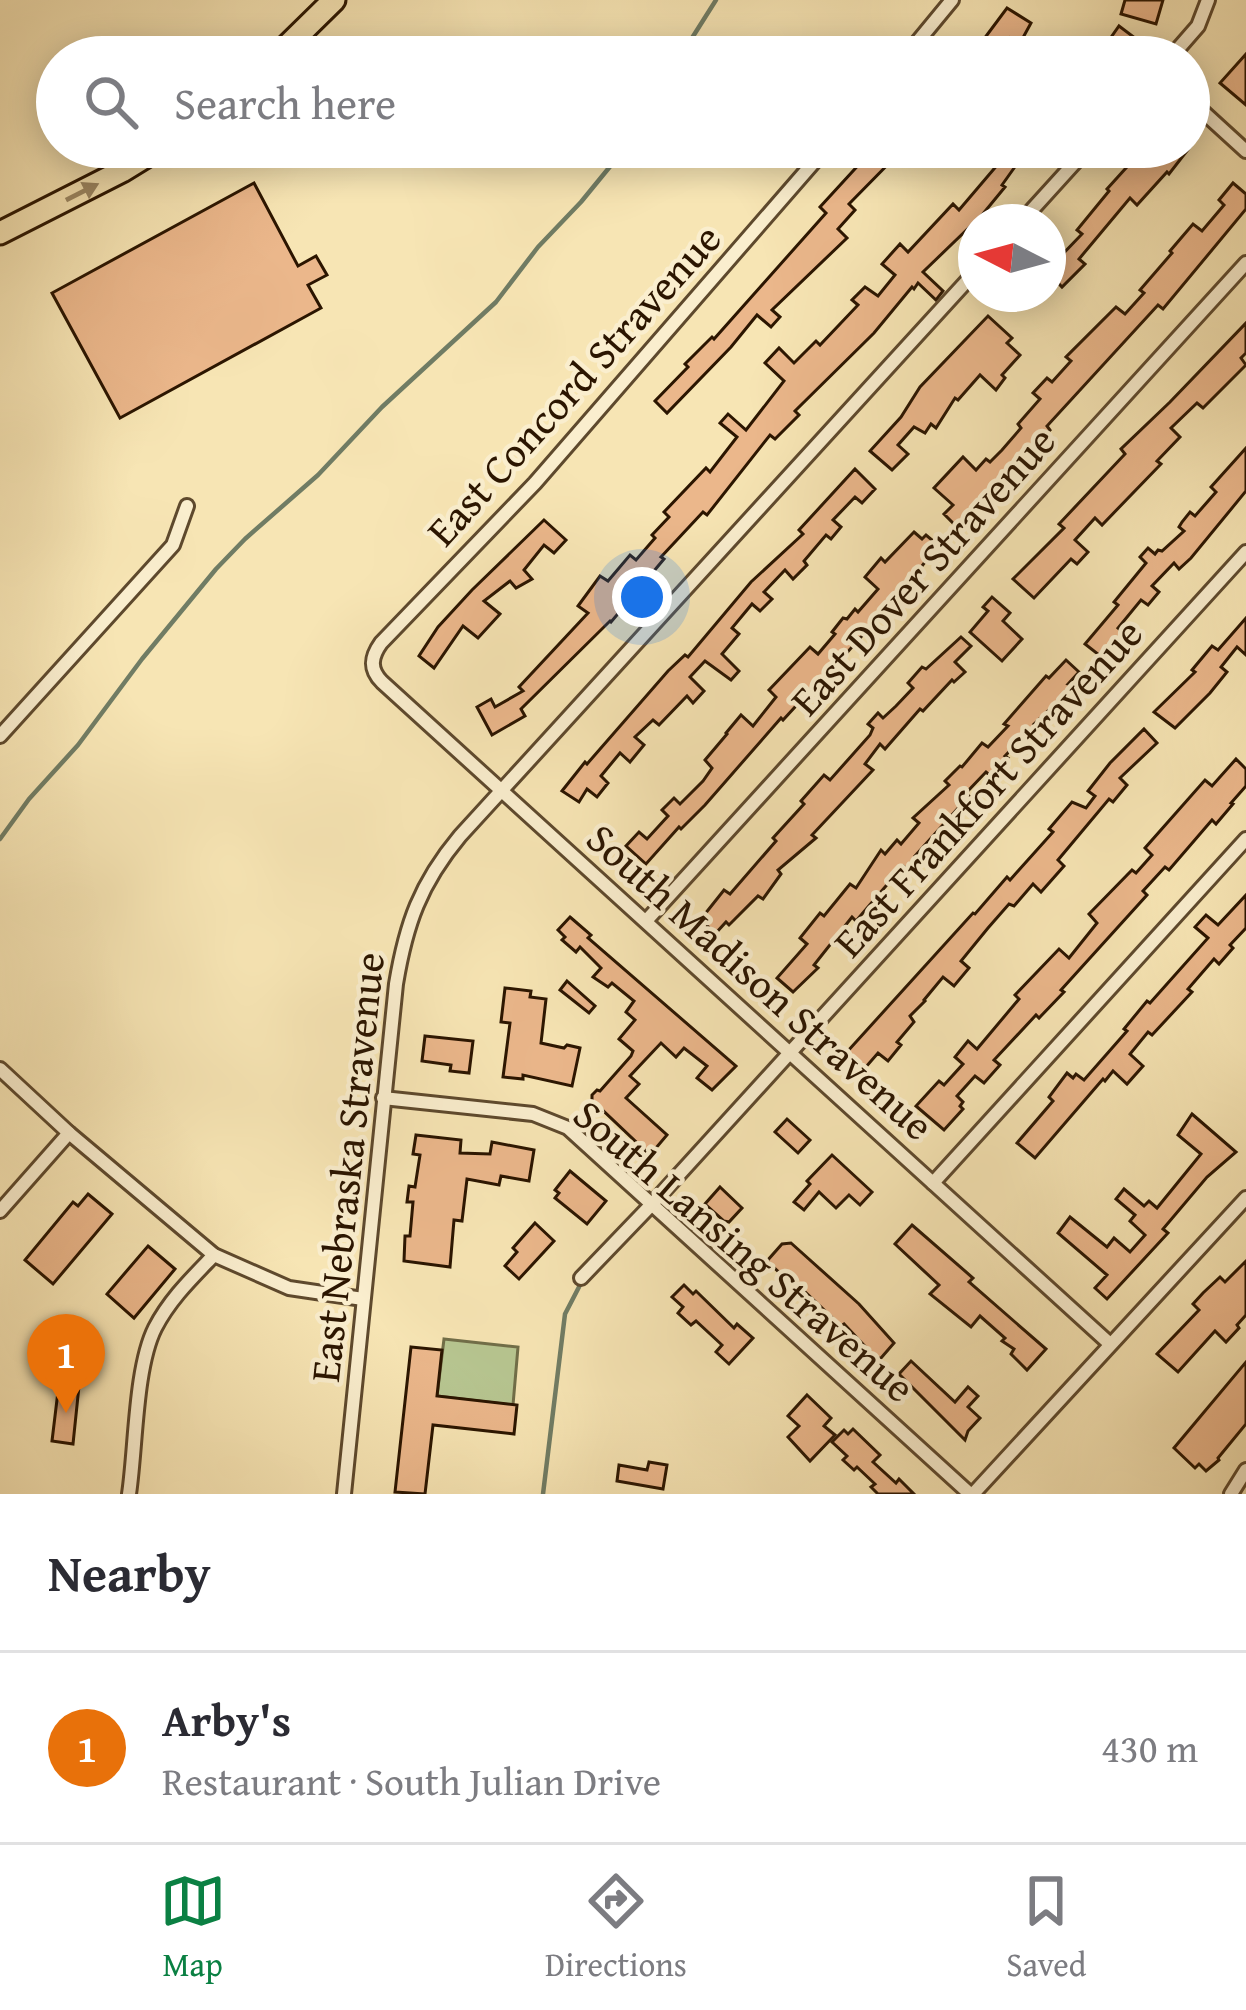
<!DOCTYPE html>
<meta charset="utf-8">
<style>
body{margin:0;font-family:"Gentium Book Plus",serif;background:#f7f7f7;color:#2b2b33}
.compass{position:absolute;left:958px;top:204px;width:108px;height:108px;border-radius:50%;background:#fff;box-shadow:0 6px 30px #0003;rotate:276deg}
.you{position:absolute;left:642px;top:597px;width:42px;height:42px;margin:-30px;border:9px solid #fff;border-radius:50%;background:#1a73e8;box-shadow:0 0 0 18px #1a73e833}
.badge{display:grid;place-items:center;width:78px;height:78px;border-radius:50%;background:#0b8043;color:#fff;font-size:39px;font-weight:700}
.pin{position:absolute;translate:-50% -99px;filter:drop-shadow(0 3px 6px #0008)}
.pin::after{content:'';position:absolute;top:63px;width:42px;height:36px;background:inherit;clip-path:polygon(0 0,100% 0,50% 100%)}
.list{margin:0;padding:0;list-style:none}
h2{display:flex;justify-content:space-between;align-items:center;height:156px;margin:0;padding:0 48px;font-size:51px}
h2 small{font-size:39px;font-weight:400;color:#7c7c81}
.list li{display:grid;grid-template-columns:78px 1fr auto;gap:36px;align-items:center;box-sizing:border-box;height:192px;padding:0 48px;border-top:3px solid #e1e1e2}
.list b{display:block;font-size:45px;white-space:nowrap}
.list p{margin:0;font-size:39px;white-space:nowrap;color:#7c7c81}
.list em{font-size:39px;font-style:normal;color:#7c7c81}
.icon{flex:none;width:66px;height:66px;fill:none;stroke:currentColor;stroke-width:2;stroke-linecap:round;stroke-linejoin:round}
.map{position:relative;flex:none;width:1246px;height:1494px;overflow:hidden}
.search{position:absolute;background:#fff;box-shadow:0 6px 30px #0003;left:36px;right:36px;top:36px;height:132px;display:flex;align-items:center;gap:30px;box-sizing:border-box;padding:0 42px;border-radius:66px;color:#7c7c81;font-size:45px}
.sheet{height:348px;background:#fff}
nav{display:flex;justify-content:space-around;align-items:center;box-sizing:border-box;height:168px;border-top:3px solid #e1e1e2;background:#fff;font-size:33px;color:#7c7c81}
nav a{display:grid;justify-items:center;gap:6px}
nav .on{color:#0b8043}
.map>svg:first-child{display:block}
.green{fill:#b7c691;stroke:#716e48;stroke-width:3}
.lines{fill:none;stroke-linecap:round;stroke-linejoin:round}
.stream{stroke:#707c64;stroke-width:4.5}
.building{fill:#ebb78b;stroke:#2b1500;stroke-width:3}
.street-casing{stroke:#5e492d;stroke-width:18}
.highway-casing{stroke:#2b1500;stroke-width:27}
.street{stroke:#faeece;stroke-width:12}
.highway{stroke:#f7e5b4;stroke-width:21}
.oneway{fill:#9b8763}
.labels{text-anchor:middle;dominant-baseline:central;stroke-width:9;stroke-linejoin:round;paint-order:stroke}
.street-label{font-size:42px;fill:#2b1500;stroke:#faeece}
</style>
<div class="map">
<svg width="1246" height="1494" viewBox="0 0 1246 1494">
<rect width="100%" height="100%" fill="#f7e5b4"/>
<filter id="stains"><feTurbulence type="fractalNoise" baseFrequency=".00167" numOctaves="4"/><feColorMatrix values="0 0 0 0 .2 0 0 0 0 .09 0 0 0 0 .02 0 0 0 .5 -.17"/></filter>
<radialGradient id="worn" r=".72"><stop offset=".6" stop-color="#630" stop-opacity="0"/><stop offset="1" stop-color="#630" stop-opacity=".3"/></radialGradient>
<path class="green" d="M 444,1339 L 518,1347 L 513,1405 L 437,1396 Z"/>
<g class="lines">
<g class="stream">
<path d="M 680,57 L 716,0"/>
<path d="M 0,839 L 29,799 L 78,745 L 142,659 L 216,569 L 245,539 L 318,475 L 382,407 L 496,302 L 538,247 L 581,202 L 626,147"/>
<path d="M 543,1494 L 565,1314 L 579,1287"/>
</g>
</g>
<g class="building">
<path d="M 1125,0 L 1163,0 L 1156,24 L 1121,14 Z"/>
<path d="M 1007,8 L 1031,23 L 1019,45 L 1010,38 L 999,57 L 958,57 L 975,38 L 981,43 Z"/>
<path d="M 1119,26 L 1135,38 L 1122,56 L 1124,57 L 1096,57 L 1098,55 L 1093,51 L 1101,39 L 1107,43 Z"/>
<path d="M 1246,54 L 1246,105 L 1220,83 Z"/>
<path d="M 875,147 L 905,147 L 849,204 L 855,210 L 838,229 L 847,238 L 772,310 L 780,317 L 771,327 L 757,315 L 731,347 L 667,413 L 655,401 L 688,367 L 685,364 L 712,337 L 714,339 L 826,213 L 820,207 Z"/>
<path d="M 977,147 L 1029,147 L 1002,185 L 1005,187 L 982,215 L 923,272 L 943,291 L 936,300 L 918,283 L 914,289 L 912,287 L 874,333 L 795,411 L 799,415 L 775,439 L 770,435 L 707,515 L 703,512 L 661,557 L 664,559 L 611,622 L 610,621 L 521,709 L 525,716 L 492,735 L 477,707 L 491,699 L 495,707 L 523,691 L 519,687 L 588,613 L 578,606 L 600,576 L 608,581 L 630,555 L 636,560 L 655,538 L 652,535 L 669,517 L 664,512 L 706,468 L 710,472 L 737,437 L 720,423 L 728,414 L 746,430 L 784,381 L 765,363 L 779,348 L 794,363 L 816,341 L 820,345 L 858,305 L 852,300 L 865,287 L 878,296 L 895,275 L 882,264 L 900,244 L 908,252 L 953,204 L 959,210 L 999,163 Z"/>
<path d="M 1145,147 L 1190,147 L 1169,174 L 1167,172 L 1137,205 L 1130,198 L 1079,259 L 1085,264 L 1062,287 L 1048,272 L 1048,251 L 1057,260 L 1082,234 L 1077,230 L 1109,191 L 1107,189 Z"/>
<path d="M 254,183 L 298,266 L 316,256 L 327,275 L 308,285 L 321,308 L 120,418 L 52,293 Z"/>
<path d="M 1233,183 L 1246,194 L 1246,209 L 1163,309 L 1158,305 L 1047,426 L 1050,430 L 956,526 L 944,514 L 953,505 L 934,488 L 963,457 L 976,470 L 986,459 L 990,462 L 1002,450 L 1021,428 L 1018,424 L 1040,399 L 1033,393 L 1047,378 L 1052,382 L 1071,361 L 1066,357 L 1116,307 L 1125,314 L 1144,293 L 1140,290 L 1172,253 L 1170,251 L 1193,224 L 1202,231 L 1224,205 L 1219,200 Z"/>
<path d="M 988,316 L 1012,338 L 1007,343 L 1020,355 L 1002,375 L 1005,378 L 996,390 L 980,375 L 958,400 L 955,398 L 936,428 L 931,424 L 925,433 L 914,427 L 898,445 L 908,454 L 892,470 L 870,451 L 901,417 L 920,387 Z"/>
<path d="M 1246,323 L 1246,353 L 1241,358 L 1246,365 L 1203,408 L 1197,403 L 1171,428 L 1180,437 L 1157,461 L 1161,464 L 1102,525 L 1095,518 L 1075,540 L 1088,552 L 1077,564 L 1071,559 L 1034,598 L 1013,579 L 1064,528 L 1059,524 L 1125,454 L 1121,449 L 1170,402 Z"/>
<path d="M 1246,448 L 1246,491 L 1191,558 L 1179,569 L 1174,563 L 1152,586 L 1159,592 L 1148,605 L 1141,600 L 1118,628 L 1124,633 L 1108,652 L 1104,649 L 1099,655 L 1085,644 L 1118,605 L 1114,602 L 1146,563 L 1140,557 L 1148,548 L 1155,554 L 1158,550 L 1162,551 L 1184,531 L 1179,527 L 1182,522 L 1190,512 L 1195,516 L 1216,492 L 1211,487 Z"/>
<path d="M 855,469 L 875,489 L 862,503 L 855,497 L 833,520 L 841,527 L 831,539 L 826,535 L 804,561 L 807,565 L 793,579 L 785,570 L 764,592 L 772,599 L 760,611 L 752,604 L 732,628 L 739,634 L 722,654 L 739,671 L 731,680 L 705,661 L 690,677 L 704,691 L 693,703 L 687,696 L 659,725 L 653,720 L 635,737 L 644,745 L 630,762 L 620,753 L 601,776 L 608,783 L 597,797 L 587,789 L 579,802 L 562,791 L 585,762 L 587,764 L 668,671 L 685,655 L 688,657 L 751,582 L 803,534 L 799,530 Z"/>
<path d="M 544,520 L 566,540 L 554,553 L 544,545 L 524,570 L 532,579 L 516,588 L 510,581 L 484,601 L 500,614 L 478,638 L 463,626 L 434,668 L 419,656 L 438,627 L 472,590 Z"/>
<path d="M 914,532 L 922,539 L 926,535 L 938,545 L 909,583 L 820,683 L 818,682 L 783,720 L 781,718 L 705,805 L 681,829 L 679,827 L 646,864 L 626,846 L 639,832 L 647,839 L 668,816 L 662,810 L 674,798 L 680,804 L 703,781 L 712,768 L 705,760 L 727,734 L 726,733 L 741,715 L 753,726 L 776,697 L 769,690 L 810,647 L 818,654 L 835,634 L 832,632 L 843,618 L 847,619 L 855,609 L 858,612 L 878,589 L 865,577 L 881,558 L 885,562 Z"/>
<path d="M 992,597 L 1010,613 L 1003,621 L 1022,639 L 1002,661 L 970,632 L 988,611 L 983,607 Z"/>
<path d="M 1246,618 L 1246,655 L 1237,647 L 1221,667 L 1227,672 L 1210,693 L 1175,728 L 1154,712 L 1195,672 L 1192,670 L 1212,646 L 1218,650 Z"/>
<path d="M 961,637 L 971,646 L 955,662 L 965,672 L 954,682 L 952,680 L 923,711 L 920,709 L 885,749 L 880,744 L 865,764 L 873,770 L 812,835 L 816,838 L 778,870 L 781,874 L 763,899 L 758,896 L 729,925 L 726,922 L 715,934 L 701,919 L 724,890 L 730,894 L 776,841 L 773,838 L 804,804 L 801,801 L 824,775 L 830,780 L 870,735 L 873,728 L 868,724 L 878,713 L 883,718 L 896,706 L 913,688 L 908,683 L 922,667 L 926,669 Z"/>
<path d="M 1066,660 L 1079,672 L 1068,684 L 1074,686 L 1034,724 L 1038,727 L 1026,741 L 1022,738 L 1005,756 L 1008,758 L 992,777 L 986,772 L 966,793 L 969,796 L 915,856 L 918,859 L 909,870 L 903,866 L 856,921 L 852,917 L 814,965 L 818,968 L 793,992 L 777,978 L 807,944 L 800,938 L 820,913 L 824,916 L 850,884 L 856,888 L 881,850 L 885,854 L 897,840 L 901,844 L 919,823 L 913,818 L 949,785 L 945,781 L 960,766 L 962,767 L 982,743 L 988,747 L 1008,726 L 1004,724 L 1046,676 L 1049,678 Z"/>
<path d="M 1144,729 L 1157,743 L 1120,778 L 1127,785 L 1113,802 L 1109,799 L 1058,860 L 1064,866 L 1041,892 L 1033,884 L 1014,906 L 1009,904 L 988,928 L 961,961 L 969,968 L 954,986 L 943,977 L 924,1000 L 925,1001 L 910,1016 L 914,1022 L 897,1042 L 901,1045 L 888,1061 L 878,1053 L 865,1068 L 846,1053 L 973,913 L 975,914 L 1007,877 L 1010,880 L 1053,832 L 1049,829 L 1072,802 L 1086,808 L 1095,796 L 1088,791 L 1110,763 Z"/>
<path d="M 1236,759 L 1246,769 L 1246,786 L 1231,803 L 1233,804 L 1216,824 L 1212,820 L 1169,870 L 1165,867 L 1143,891 L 1147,895 L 1061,990 L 1064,992 L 1039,1018 L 1036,1015 L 994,1060 L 1000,1065 L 984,1083 L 975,1076 L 957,1096 L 963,1102 L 960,1106 L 963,1109 L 944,1130 L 916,1106 L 939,1081 L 944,1085 L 963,1064 L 955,1057 L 968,1041 L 977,1049 L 1019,999 L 1015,995 L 1059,949 L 1069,958 L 1097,923 L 1089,914 L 1132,870 L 1136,873 L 1152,855 L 1145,848 L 1205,780 L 1212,786 Z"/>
<path d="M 1246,895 L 1246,928 L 1230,945 L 1233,948 L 1219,964 L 1214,959 L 1188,989 L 1192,992 L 1152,1035 L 1148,1032 L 1130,1054 L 1143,1066 L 1127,1084 L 1113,1071 L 1105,1081 L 1103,1079 L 1035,1158 L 1017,1143 L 1053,1101 L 1049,1097 L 1067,1073 L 1073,1078 L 1076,1074 L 1084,1080 L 1127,1031 L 1124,1029 L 1147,1001 L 1150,1003 L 1208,938 L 1195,927 L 1206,915 L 1218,925 Z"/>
<path d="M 570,917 L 591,935 L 588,938 L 736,1066 L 712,1090 L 697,1078 L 707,1066 L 684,1048 L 676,1057 L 661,1043 L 630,1076 L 639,1084 L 626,1098 L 667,1135 L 650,1155 L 592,1100 L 592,1095 L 597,1090 L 600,1091 L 631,1056 L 633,1051 L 619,1039 L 635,1020 L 626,1012 L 634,1001 L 612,983 L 608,987 L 593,977 L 601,968 L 580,947 L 576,952 L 562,940 L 565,937 L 558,930 Z"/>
<path d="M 567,981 L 595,1006 L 589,1013 L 560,990 Z"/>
<path d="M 505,988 L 531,991 L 530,997 L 546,999 L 541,1043 L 564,1048 L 567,1045 L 580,1048 L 572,1086 L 523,1075 L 523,1079 L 503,1077 L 510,1023 L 501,1022 Z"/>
<path d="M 425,1036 L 473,1041 L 469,1073 L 450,1071 L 451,1065 L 422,1061 Z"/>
<path d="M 1192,1114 L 1236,1152 L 1207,1177 L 1163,1229 L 1168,1233 L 1107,1299 L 1095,1288 L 1107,1275 L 1058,1233 L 1070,1217 L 1107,1247 L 1114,1238 L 1130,1252 L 1145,1235 L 1130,1221 L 1135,1215 L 1116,1199 L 1124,1189 L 1144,1206 L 1149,1201 L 1157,1208 L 1201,1154 L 1178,1135 Z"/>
<path d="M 787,1119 L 810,1140 L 798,1153 L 775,1132 Z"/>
<path d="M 416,1135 L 461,1140 L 460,1153 L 490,1154 L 492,1142 L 534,1150 L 529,1181 L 501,1176 L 499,1185 L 467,1179 L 462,1221 L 454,1220 L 450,1267 L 404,1261 L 405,1236 L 410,1236 L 413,1202 L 407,1202 L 409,1186 L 415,1187 L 420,1155 L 413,1154 Z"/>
<path d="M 832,1155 L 872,1192 L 860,1205 L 849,1195 L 836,1208 L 819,1192 L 804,1210 L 794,1202 L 810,1184 L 807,1181 Z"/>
<path d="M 570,1171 L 606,1201 L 587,1224 L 555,1198 L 559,1193 L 555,1190 Z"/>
<path d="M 720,1187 L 742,1208 L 729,1222 L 724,1221 L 705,1204 Z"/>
<path d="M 88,1194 L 112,1214 L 53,1284 L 25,1260 L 73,1202 L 78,1206 Z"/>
<path d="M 535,1223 L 554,1241 L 519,1279 L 505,1266 L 517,1252 L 513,1248 Z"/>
<path d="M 912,1225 L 973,1278 L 969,1282 L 1046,1349 L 1027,1370 L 1011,1354 L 1014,1349 L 1002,1341 L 1005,1338 L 980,1316 L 971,1327 L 930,1294 L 939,1285 L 895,1244 Z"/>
<path d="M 791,1243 L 859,1304 L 894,1343 L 881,1358 L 876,1358 L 844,1324 L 841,1326 L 803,1290 L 800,1292 L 767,1261 L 782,1244 Z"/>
<path d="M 148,1246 L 175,1269 L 134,1318 L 107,1294 Z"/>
<path d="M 1246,1261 L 1246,1315 L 1237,1325 L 1239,1328 L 1226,1342 L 1215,1331 L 1178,1372 L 1157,1354 L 1199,1310 L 1193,1304 L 1203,1293 L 1220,1277 L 1225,1282 Z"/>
<path d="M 684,1285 L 693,1294 L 696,1291 L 734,1328 L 737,1324 L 753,1338 L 729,1364 L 716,1352 L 722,1345 L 696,1321 L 691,1325 L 678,1313 L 683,1307 L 672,1297 Z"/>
<path d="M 411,1347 L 442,1350 L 437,1396 L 517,1405 L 514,1434 L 433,1425 L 425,1494 L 395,1492 Z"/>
<path d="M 911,1361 L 955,1402 L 968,1387 L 978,1396 L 968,1407 L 980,1418 L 968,1431 L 965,1440 L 899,1374 Z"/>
<path d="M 1246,1362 L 1246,1424 L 1218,1458 L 1219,1460 L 1206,1471 L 1199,1464 L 1195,1468 L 1174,1448 Z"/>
<path d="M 59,1383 L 79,1386 L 73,1444 L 52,1441 Z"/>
<path d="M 807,1395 L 831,1418 L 824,1426 L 835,1435 L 810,1461 L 788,1437 L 799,1426 L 788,1416 Z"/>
<path d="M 853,1429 L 880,1455 L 873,1462 L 896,1483 L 899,1479 L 914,1494 L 878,1494 L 871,1487 L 875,1484 L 857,1467 L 854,1470 L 843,1460 L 847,1456 L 832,1442 L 844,1430 L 848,1434 Z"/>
<path d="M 649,1462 L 667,1465 L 663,1489 L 617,1481 L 619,1465 L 647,1470 Z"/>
</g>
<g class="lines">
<defs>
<g id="street">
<path d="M 905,57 L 952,0"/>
<path d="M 1171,57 L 1198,26 L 1208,0"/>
<path d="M 1189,99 L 1246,151"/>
<path d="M 827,147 L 535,483 L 381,643 C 371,657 369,669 382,682 L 1110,1344"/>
<path d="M 1021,222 L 1089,147"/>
<path d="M 0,736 L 173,545 L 187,506"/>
<path d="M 646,921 L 1246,263"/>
<path d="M 0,1069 L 69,1133 L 214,1255 L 289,1288 L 363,1299"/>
<path d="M 383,1098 L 533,1114 L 568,1128 L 970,1494"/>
<path d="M 933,1183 L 1246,839"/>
<path d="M 0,1211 L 69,1133"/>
<path d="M 581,1278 L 653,1203 L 1246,552"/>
<path d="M 129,1494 C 136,1447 135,1368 155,1328 C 170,1299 192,1278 214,1255"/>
<path d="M 344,1494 L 396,984 C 406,924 420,884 460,836 L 976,271"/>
<path d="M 973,1494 L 1246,1198"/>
<path d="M 1231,1494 L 1246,1470"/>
</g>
<g id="highway">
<path d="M 276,57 L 334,0"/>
<path d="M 0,233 L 122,171 L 161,147"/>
</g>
</defs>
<use href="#street" class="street-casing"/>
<use href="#highway" class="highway-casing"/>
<use href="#street" class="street"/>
<use href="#highway" class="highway"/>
</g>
<defs><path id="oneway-solid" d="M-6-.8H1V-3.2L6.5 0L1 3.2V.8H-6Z" transform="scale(3)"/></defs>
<use class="oneway" href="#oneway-solid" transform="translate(82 192) rotate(-27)"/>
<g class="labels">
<g class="street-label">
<text transform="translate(573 384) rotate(-48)">East Concord Stravenue</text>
<text transform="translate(922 570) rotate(-48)">East Dover Stravenue</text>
<text transform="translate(987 787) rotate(-48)">East Frankfort Stravenue</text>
<text transform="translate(761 981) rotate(42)">South Madison Stravenue</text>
<text transform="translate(346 1167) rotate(-84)">East Nebraska Stravenue</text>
<text transform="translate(745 1250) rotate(41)">South Lansing Stravenue</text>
</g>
</g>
<rect width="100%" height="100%" filter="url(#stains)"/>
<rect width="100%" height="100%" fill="url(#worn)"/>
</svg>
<svg class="compass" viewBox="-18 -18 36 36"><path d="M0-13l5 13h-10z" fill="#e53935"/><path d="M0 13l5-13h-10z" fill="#7c7c81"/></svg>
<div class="you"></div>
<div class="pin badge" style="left:66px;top:1413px;background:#e8710a">1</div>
<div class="search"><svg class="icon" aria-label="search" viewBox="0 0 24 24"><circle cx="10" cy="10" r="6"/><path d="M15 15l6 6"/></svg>Search here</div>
</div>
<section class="sheet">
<h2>Nearby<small></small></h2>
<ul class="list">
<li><span class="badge" style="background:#e8710a">1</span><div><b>Arby's</b><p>Restaurant · South Julian Drive</p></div><em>430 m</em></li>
</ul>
</section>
<nav>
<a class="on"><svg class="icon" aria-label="map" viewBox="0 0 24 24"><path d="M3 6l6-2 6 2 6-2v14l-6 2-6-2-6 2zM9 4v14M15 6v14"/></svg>Map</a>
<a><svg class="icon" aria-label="directions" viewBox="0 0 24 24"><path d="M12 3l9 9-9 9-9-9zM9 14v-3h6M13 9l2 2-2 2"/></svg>Directions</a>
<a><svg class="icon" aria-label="saved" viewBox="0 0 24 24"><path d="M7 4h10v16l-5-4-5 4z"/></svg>Saved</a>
</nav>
